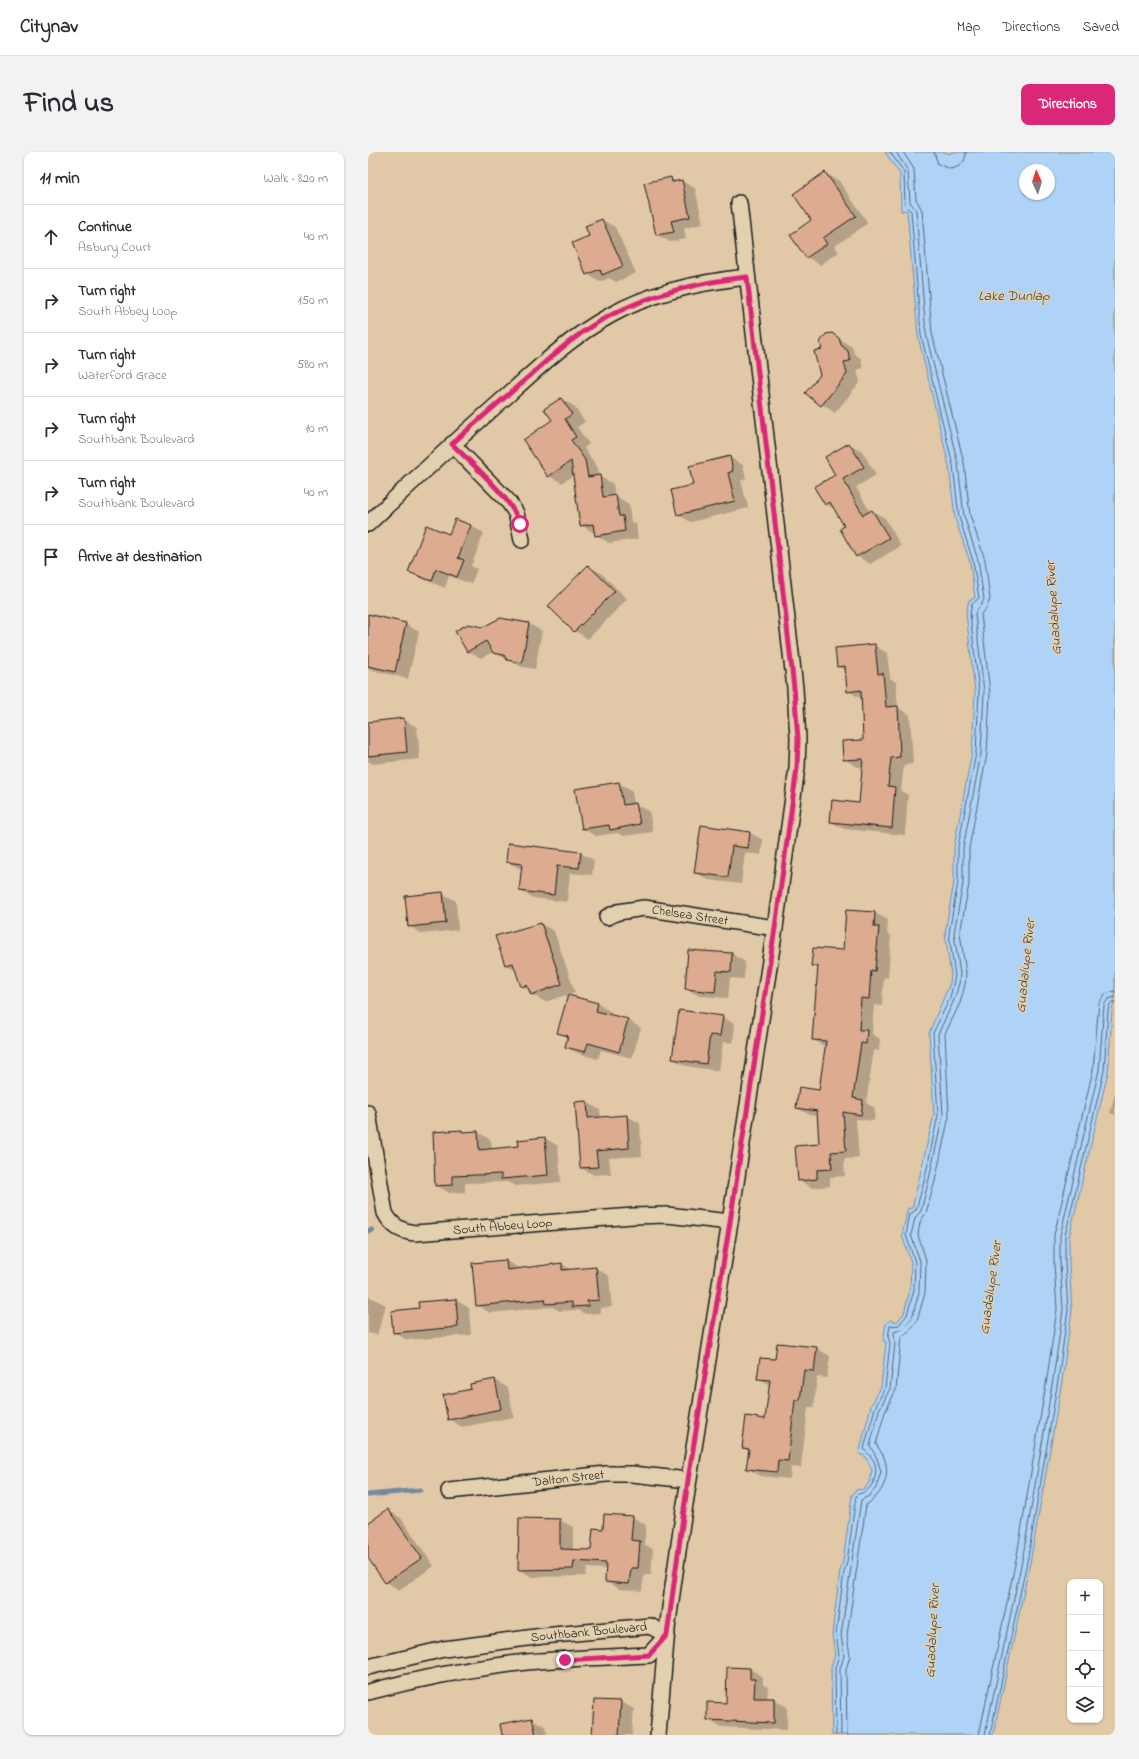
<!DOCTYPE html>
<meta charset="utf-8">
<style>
body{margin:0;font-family:"Indie Flower",sans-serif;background:#f2f2f3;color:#2b2b33}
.controls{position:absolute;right:12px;bottom:12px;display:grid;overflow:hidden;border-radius:8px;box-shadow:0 1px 3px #0004}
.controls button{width:36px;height:36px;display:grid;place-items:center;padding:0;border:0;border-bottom:1px solid #e1e1e2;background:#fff;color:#2b2b33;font:20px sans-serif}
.compass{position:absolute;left:651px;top:12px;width:36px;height:36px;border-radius:50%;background:#fff;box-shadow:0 1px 3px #0004;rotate:356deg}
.stop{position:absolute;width:12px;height:12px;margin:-9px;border:3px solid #db2777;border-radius:50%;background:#fff}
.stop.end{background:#db2777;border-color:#fff;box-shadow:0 1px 4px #0008}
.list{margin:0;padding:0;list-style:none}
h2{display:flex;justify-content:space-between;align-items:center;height:52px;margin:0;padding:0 16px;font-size:17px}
h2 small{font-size:13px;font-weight:400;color:#7c7c81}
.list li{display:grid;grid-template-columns:26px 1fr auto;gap:12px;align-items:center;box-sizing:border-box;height:64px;padding:0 16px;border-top:1px solid #e1e1e2}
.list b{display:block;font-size:15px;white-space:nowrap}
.list p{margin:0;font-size:13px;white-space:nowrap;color:#7c7c81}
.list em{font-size:13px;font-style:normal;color:#7c7c81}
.icon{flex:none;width:22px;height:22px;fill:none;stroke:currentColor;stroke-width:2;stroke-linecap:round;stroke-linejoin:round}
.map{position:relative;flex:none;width:747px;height:1583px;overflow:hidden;border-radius:8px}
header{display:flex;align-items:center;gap:24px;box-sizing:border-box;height:56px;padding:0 20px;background:#fff;border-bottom:1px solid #e1e1e2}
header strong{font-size:19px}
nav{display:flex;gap:22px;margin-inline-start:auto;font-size:14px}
.intro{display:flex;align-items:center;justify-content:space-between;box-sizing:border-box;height:96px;padding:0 24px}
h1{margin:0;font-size:28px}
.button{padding:10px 18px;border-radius:8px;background:#db2777;color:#fff;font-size:14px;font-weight:700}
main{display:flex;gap:24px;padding:0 24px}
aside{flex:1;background:#fff;border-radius:8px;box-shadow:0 1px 3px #0004}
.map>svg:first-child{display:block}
.water{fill:#aed3f7;stroke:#748a9f;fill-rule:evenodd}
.shadow{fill:#0003}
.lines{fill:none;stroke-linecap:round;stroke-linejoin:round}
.shore{stroke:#566574;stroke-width:1}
.stream{stroke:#748a9f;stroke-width:5}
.building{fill:#ddab8f;stroke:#1c1c1c}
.minor-casing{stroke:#1c1c1c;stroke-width:18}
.minor{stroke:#e2d0ae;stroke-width:15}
.route{stroke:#db2777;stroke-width:5}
.labels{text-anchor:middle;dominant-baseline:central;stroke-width:3;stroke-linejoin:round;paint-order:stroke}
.street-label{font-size:13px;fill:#1c1c1c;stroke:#e2d0ae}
.water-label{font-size:14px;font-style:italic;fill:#394148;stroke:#e2d0ae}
</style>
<header>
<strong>Citynav</strong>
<nav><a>Map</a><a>Directions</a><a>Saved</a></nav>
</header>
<div class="intro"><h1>Find us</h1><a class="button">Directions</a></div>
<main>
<aside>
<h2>11 min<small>Walk · 820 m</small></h2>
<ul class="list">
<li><svg class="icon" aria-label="ahead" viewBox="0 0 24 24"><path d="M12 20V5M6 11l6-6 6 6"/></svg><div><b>Continue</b><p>Asbury Court</p></div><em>40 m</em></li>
<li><svg class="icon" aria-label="right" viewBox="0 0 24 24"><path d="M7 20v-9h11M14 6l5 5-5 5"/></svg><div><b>Turn right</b><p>South Abbey Loop</p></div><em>150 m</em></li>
<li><svg class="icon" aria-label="right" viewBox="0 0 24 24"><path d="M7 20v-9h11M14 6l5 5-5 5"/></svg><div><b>Turn right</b><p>Waterford Grace</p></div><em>580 m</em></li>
<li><svg class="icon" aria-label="right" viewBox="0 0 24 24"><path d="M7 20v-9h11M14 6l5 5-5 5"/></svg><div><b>Turn right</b><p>Southbank Boulevard</p></div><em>10 m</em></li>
<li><svg class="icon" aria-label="right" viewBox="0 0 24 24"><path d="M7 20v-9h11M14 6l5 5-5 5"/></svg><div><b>Turn right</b><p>Southbank Boulevard</p></div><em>40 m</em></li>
<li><svg class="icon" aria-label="arrive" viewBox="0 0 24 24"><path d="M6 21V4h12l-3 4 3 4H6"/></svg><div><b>Arrive at destination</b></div></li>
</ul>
</aside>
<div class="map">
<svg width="747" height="1583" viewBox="0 0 747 1583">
<rect width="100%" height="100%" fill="#e1c9a8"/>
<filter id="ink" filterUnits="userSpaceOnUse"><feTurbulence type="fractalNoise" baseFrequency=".025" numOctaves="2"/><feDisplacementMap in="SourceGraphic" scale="8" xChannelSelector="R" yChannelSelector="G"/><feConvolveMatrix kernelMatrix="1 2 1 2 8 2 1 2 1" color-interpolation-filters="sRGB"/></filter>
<g filter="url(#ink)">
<path class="water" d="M 517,0 L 577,0 L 582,2 L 584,0 L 747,0 L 747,845 L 744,859 L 740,920 L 701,1085 L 701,1111 L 704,1158 L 694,1229 L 663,1406 L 625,1583 L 464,1583 L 463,1515 L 467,1503 L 464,1482 L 472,1419 L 475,1410 L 484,1343 L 488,1338 L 496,1337 L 501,1331 L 504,1318 L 497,1304 L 491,1302 L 503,1254 L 513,1235 L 518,1190 L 515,1189 L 518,1172 L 522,1168 L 529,1170 L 536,1161 L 542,1138 L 543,1110 L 534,1083 L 540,1056 L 544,1057 L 566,962 L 561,881 L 582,831 L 583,823 L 577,781 L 586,730 L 586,695 L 604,600 L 607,540 L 598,461 L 601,448 L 607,446 L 602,410 L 587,366 L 581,314 L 550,184 L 539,58 L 533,59 L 532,22 ZM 657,18 L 681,18 L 681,42 L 657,42 Z"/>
<g class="shadow">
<path d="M 457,21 L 471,29 L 500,71 L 467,94 L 471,100 L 452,113 L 439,105 L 445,69 Z"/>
<path d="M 302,26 L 309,30 L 314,29 L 327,36 L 335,72 L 316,76 L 318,87 L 302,90 L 289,83 Z"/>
<path d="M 234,68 L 247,75 L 268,121 L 248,130 L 241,126 L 232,130 L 219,122 L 222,84 Z"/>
<path d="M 464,182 L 484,195 L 486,201 L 493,207 L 495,216 L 489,218 L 492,230 L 467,261 L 438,241 L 453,223 L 455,198 Z"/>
<path d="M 193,247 L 206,254 L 217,270 L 209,275 L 221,292 L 216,296 L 230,316 L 231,324 L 245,332 L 247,344 L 261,352 L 263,370 L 268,372 L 270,387 L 241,391 L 228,383 L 226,381 L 213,373 L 206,323 L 194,331 L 181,324 L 186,268 Z"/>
<path d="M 481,292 L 494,299 L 508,323 L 488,335 L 502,360 L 504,359 L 517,366 L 533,394 L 502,412 L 489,404 L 478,375 L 468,358 L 458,352 Z"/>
<path d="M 361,305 L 375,313 L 378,327 L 373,328 L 380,356 L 323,370 L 310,363 L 326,333 Z"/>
<path d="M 103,374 L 116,381 L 103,414 L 109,417 L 103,432 L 81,424 L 77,436 L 55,427 L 41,419 L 81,383 Z"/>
<path d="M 220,414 L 233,421 L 259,447 L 220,487 L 207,479 Z"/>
<path d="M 0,463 L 38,472 L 51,480 L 40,527 L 0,517 Z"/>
<path d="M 161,472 L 174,479 L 167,517 L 154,515 L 125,500 L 113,506 L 99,499 L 115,476 Z"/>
<path d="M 506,493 L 519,501 L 522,526 L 528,530 L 530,556 L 542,563 L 545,612 L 536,613 L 533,639 L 540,643 L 537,683 L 476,677 L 463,670 L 492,652 L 496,614 L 490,615 L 476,607 L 496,589 L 494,547 L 480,539 L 478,519 L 470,514 Z"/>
<path d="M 35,567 L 49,575 L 52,607 L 5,612 L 0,609 L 0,571 Z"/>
<path d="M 251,631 L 264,639 L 266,652 L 281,659 L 285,680 L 256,684 L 249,681 L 228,684 L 215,677 Z"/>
<path d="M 382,681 L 395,688 L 393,703 L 377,701 L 373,732 L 341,728 L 327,720 Z"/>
<path d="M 213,701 L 226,708 L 224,723 L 202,721 L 199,750 L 165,746 L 152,739 L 155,718 L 139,710 Z"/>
<path d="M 74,741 L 88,749 L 90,778 L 54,782 L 41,774 Z"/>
<path d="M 507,761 L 520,768 L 519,781 L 523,784 L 520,826 L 516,825 L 514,854 L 506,853 L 504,882 L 512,887 L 511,899 L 506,898 L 498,951 L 507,956 L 506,969 L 488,967 L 491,1006 L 476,1007 L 477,1024 L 462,1025 L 462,1034 L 444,1036 L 431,1028 L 452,993 L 451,964 L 442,963 L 429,956 L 452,939 L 458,895 L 445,888 L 450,817 L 444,813 L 476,799 Z"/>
<path d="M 173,772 L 186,779 L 207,840 L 177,850 L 163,842 L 162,839 L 154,834 L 149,819 L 138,813 L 129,784 Z"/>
<path d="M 364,802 L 377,810 L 376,827 L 362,826 L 360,846 L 332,844 L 318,837 Z"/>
<path d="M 201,844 L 230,852 L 243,860 L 242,863 L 260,868 L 273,876 L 264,906 L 233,898 L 230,907 L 212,902 L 198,895 L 201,886 L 191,880 Z"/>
<path d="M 354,865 L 367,872 L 365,891 L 355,890 L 351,919 L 318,914 L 305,907 Z"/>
<path d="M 747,941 L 747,963 L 742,961 Z"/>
<path d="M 219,950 L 232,958 L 233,966 L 258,964 L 272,971 L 274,1004 L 241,1006 L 243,1022 L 226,1023 L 213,1016 Z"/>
<path d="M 66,980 L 110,980 L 123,988 L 124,998 L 152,995 L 177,986 L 190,994 L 193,1030 L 148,1034 L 139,1030 L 97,1031 L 97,1040 L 81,1041 L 68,1033 Z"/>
<path d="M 138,1109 L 151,1116 L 194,1112 L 204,1118 L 228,1116 L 241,1124 L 244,1155 L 232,1156 L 233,1161 L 218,1162 L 210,1158 L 192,1159 L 184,1155 L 122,1161 L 109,1153 L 105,1112 Z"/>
<path d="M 0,1144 L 18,1153 L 9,1183 L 0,1181 Z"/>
<path d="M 88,1148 L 101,1156 L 103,1183 L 39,1188 L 26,1180 L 52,1157 Z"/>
<path d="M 448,1196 L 462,1204 L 459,1226 L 449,1225 L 446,1255 L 440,1255 L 433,1316 L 423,1315 L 422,1327 L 393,1324 L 379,1316 L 382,1300 L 375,1296 L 398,1268 L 402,1233 L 390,1226 L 408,1208 Z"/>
<path d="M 127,1228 L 140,1236 L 146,1265 L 94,1275 L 81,1267 L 104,1238 Z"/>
<path d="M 20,1358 L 33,1366 L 66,1414 L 31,1438 L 18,1430 L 0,1405 L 0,1372 Z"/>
<path d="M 265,1365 L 278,1373 L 276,1392 L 285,1397 L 283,1423 L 276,1423 L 274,1439 L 251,1437 L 238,1430 L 239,1417 L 219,1416 L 218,1424 L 164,1425 L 151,1417 L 152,1367 L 192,1368 L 205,1375 L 205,1398 L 224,1399 L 236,1378 Z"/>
<path d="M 360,1516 L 382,1517 L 395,1525 L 395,1533 L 400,1535 L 399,1547 L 406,1547 L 419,1555 L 419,1578 L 353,1575 L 340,1568 L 359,1552 Z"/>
<path d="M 252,1550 L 266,1557 L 264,1583 L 225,1583 Z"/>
<path d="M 164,1567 L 177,1574 L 179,1583 L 135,1583 L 133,1573 Z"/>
</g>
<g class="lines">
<g class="shore">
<path d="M 566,0 L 570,12 L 582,17 C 592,16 598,10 598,0"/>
<path d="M 468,1583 L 467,1516 L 471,1503 L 468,1482 L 476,1420 L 479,1410 L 488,1344 L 490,1342 C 505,1340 511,1322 506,1309 C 503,1304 499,1301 496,1297 L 507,1256 L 517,1236 L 522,1191 L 520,1185 L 522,1174 L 531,1173 L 539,1163 L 546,1138 L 547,1110 L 538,1083 L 542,1062 L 548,1058 L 557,1026 L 570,963 L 565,881 L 582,846 L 587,824 L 581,781 L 590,730 L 590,695 L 608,601 L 611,540 L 602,461 L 604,452 L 611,446 L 605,409 L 591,365 L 585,313 L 553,183 L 543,59 L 537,53 L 536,20 L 522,0"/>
<path d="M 473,1583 L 472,1517 L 476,1504 L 473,1483 L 493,1348 L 501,1344 L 508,1336 L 513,1320 L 509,1306 L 502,1294 L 511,1258 L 522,1237 L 527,1191 L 526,1180 L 534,1177 L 544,1166 L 551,1140 L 552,1109 L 543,1083 L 547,1066 L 553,1059 L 561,1027 L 575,963 L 570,882 L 586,848 L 591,832 L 592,822 L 586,781 L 595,731 L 595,696 L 613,601 L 616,540 L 607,462 C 609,455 614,454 616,447 L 610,408 L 596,364 L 590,312 L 558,182 L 548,58 L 542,50 L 540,19 L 528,0"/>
<path d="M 479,1583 L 478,1518 L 482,1504 L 479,1483 L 498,1353 C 515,1342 524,1323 515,1303 C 513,1299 510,1296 508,1292 L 517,1260 L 528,1238 L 533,1185 L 540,1180 L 549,1169 L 557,1141 L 558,1108 L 550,1083 L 552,1070 L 558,1061 L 567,1029 L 581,964 L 577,882 L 592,851 L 597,833 L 598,821 L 592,781 L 601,732 L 601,696 L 619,602 L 622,541 L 613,462 L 619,455 L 622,447 L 617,408 L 602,363 L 596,311 L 564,181 L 554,58 L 548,47 L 546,17 L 535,0"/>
<path d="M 611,1583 L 649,1403 L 679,1226 L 689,1157 L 686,1112 L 686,1083 L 725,918 L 731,851 L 737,842 L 747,839"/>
<path d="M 617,1583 L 655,1404 L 685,1227 L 695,1158 L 692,1111 L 692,1084 L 731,918 L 736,853 L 740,847 L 747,845"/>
<path d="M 622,1583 L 660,1405 L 690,1228 L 700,1158 L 697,1111 L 697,1084 L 736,919 L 740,858 L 742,852 L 747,850"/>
</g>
<g class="stream">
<path d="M 0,1079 L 4,1078"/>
<path d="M 0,1343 L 52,1338"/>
</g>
</g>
<g class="building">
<path d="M 457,20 L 488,64 L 455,86 L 459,92 L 438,106 L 422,83 L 443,68 L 425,42 Z"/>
<path d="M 303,25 L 304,30 L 314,28 L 322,65 L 303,69 L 306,80 L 288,83 L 276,31 Z"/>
<path d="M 234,67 L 255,114 L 234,123 L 232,117 L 218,123 L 204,91 L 221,84 L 217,74 Z"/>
<path d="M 464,181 L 471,186 L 473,193 L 480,199 L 482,209 L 476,210 L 479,222 L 453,254 L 437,241 L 452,223 L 446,199 L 454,197 L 452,190 L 458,182 Z"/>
<path d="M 193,246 L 204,262 L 197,267 L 208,285 L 203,288 L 217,308 L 220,325 L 232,323 L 235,345 L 248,343 L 251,364 L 255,364 L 257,379 L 227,384 L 225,372 L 212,374 L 203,309 L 180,325 L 155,288 L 184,268 L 176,257 Z"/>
<path d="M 481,291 L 496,315 L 475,327 L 495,363 L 504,358 L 521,386 L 488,405 L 472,377 L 476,374 L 462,350 L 457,353 L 446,335 L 467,323 L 457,305 Z"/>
<path d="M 362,304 L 365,319 L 360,321 L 367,349 L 309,363 L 303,338 L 325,333 L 321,314 Z"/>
<path d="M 87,367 L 103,373 L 90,406 L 96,408 L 89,425 L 68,417 L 64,429 L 40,420 L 58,373 L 81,382 Z"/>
<path d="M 220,413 L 247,439 L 206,480 L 180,454 Z"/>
<path d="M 0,462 L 38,471 L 27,520 L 0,514 Z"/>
<path d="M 132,466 L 161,471 L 154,511 L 139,508 L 136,503 L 125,501 L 118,489 L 99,500 L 87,479 L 100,472 L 115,475 Z"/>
<path d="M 507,492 L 510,522 L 515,521 L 518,555 L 530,554 L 532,605 L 523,606 L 520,634 L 527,635 L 524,676 L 462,670 L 464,648 L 491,651 L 495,607 L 475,608 L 474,589 L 495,588 L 493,538 L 479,540 L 477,514 L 469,515 L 467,496 Z"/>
<path d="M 36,566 L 39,600 L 0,604 L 0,570 Z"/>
<path d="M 251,630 L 255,653 L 268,651 L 272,672 L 242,678 L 241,673 L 214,677 L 207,637 Z"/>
<path d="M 333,673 L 382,680 L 380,696 L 364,694 L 360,725 L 326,721 Z"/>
<path d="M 140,691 L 213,700 L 211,716 L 189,714 L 186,743 L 151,739 L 154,712 L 138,710 Z"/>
<path d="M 75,740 L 78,771 L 40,775 L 37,744 Z"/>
<path d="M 478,758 L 507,760 L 506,775 L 511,775 L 507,819 L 503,818 L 501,847 L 493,846 L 491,878 L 499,878 L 498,892 L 493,891 L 485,946 L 495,948 L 493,963 L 475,960 L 478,999 L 463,1000 L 464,1017 L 449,1018 L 449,1027 L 430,1029 L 427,994 L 451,992 L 449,959 L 428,956 L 431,935 L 451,938 L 458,889 L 444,888 L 450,814 L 443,814 L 445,796 L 475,798 Z"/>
<path d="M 173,771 L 194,832 L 163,843 L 159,833 L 153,835 L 145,811 L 137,813 L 127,784 Z"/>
<path d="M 320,798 L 364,801 L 363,820 L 349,819 L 347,840 L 317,837 Z"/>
<path d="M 200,843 L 230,851 L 228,859 L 260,867 L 251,900 L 220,891 L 217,900 L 197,895 L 200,884 L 189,881 Z"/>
<path d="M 311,858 L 355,864 L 352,884 L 342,883 L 338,912 L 304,907 Z"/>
<path d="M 219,949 L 220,966 L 259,963 L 261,996 L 228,999 L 230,1015 L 212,1016 L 207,950 Z"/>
<path d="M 94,978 L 94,980 L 110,979 L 111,998 L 151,994 L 150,988 L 177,985 L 180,1023 L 133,1027 L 133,1022 L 84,1024 L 84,1033 L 67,1034 L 65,980 Z"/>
<path d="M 138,1108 L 139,1118 L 194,1111 L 194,1118 L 228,1115 L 231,1148 L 219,1149 L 220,1154 L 204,1155 L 204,1150 L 178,1152 L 177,1147 L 108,1154 L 104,1111 Z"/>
<path d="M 88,1147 L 90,1175 L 25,1181 L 23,1159 L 51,1156 L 50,1150 Z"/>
<path d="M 409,1191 L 449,1195 L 446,1219 L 436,1218 L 432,1248 L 427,1248 L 420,1309 L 410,1308 L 409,1320 L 378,1317 L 381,1297 L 374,1296 L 378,1264 L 397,1267 L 402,1228 L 389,1227 L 392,1206 L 407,1207 Z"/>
<path d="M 127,1227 L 133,1257 L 80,1268 L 75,1243 L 103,1237 L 102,1232 Z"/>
<path d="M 20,1357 L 54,1406 L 17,1431 L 0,1406 L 0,1371 Z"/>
<path d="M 236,1362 L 265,1364 L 263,1388 L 272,1389 L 270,1416 L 263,1416 L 261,1432 L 237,1430 L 238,1411 L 206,1409 L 205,1417 L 150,1418 L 151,1366 L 192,1367 L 192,1397 L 223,1398 L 225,1376 L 235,1377 Z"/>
<path d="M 359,1515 L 382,1516 L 382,1527 L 387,1527 L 386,1546 L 406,1546 L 406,1571 L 339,1568 L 339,1550 L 358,1551 Z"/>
<path d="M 226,1548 L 253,1549 L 251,1583 L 224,1583 Z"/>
<path d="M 164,1566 L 168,1583 L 134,1583 L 132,1572 Z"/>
</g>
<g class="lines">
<defs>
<g id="minor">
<path d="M 84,292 L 140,349 L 148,361 L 154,388"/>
<path d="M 0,372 C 46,328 92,285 140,243 C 172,214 204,184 243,163 C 284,140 332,130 379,125"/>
<path id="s1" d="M 239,765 L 250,760 L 276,756 L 407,776"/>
<path id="s2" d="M 0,961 L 17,1061 C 24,1074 32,1079 47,1081 L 265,1064 L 299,1063 L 362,1070"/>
<path id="s3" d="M 81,1339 L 238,1322 L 264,1322 L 320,1328"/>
<path id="s4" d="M 0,1515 L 76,1497 L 175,1484 L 282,1474 L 299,1483 L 281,1503 C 241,1505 200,1506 159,1510 C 105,1516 52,1526 0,1540"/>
<path d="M 290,1583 L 299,1477 L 314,1371 L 362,1070 L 407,776 L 429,616 L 430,587 L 427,536 L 371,51"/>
</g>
</defs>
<use href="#minor" class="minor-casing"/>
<use href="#minor" class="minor"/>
</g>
</g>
<g class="lines" filter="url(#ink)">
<path class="route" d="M 152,372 C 143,345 105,313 84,292 C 108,270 133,249 157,228 C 184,204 212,178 245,162 C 287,141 332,130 379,125 L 426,536 L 430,587 L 429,616 L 407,776 L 362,1070 L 320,1328 L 299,1483 L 281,1503 L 197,1508"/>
</g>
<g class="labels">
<g class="street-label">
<text stroke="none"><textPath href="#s1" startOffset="85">Chelsea Street</textPath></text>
<text stroke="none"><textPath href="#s2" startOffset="227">South Abbey Loop</textPath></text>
<text stroke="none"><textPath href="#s3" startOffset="120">Dalton Street</textPath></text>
<text stroke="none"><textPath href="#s4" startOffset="224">Southbank Boulevard</textPath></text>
</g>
<g class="water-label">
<text x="646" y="144">Lake Dunlap</text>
<text transform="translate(686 456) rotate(-94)">Guadalupe River</text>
<text transform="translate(658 814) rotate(-84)">Guadalupe River</text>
<text transform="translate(623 1136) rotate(-82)">Guadalupe River</text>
<text transform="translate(565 1479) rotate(-87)">Guadalupe River</text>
</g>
</g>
</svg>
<div class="controls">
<button>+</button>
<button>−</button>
<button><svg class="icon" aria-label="locate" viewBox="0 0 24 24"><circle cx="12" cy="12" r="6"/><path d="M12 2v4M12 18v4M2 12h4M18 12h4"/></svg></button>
<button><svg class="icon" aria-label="layers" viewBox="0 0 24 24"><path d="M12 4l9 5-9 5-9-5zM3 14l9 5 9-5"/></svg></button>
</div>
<svg class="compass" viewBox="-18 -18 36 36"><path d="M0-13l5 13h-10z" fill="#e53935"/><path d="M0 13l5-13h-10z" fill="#7c7c81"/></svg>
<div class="stop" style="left:152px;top:372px"></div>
<div class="stop end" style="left:197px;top:1508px"></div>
</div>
</main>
